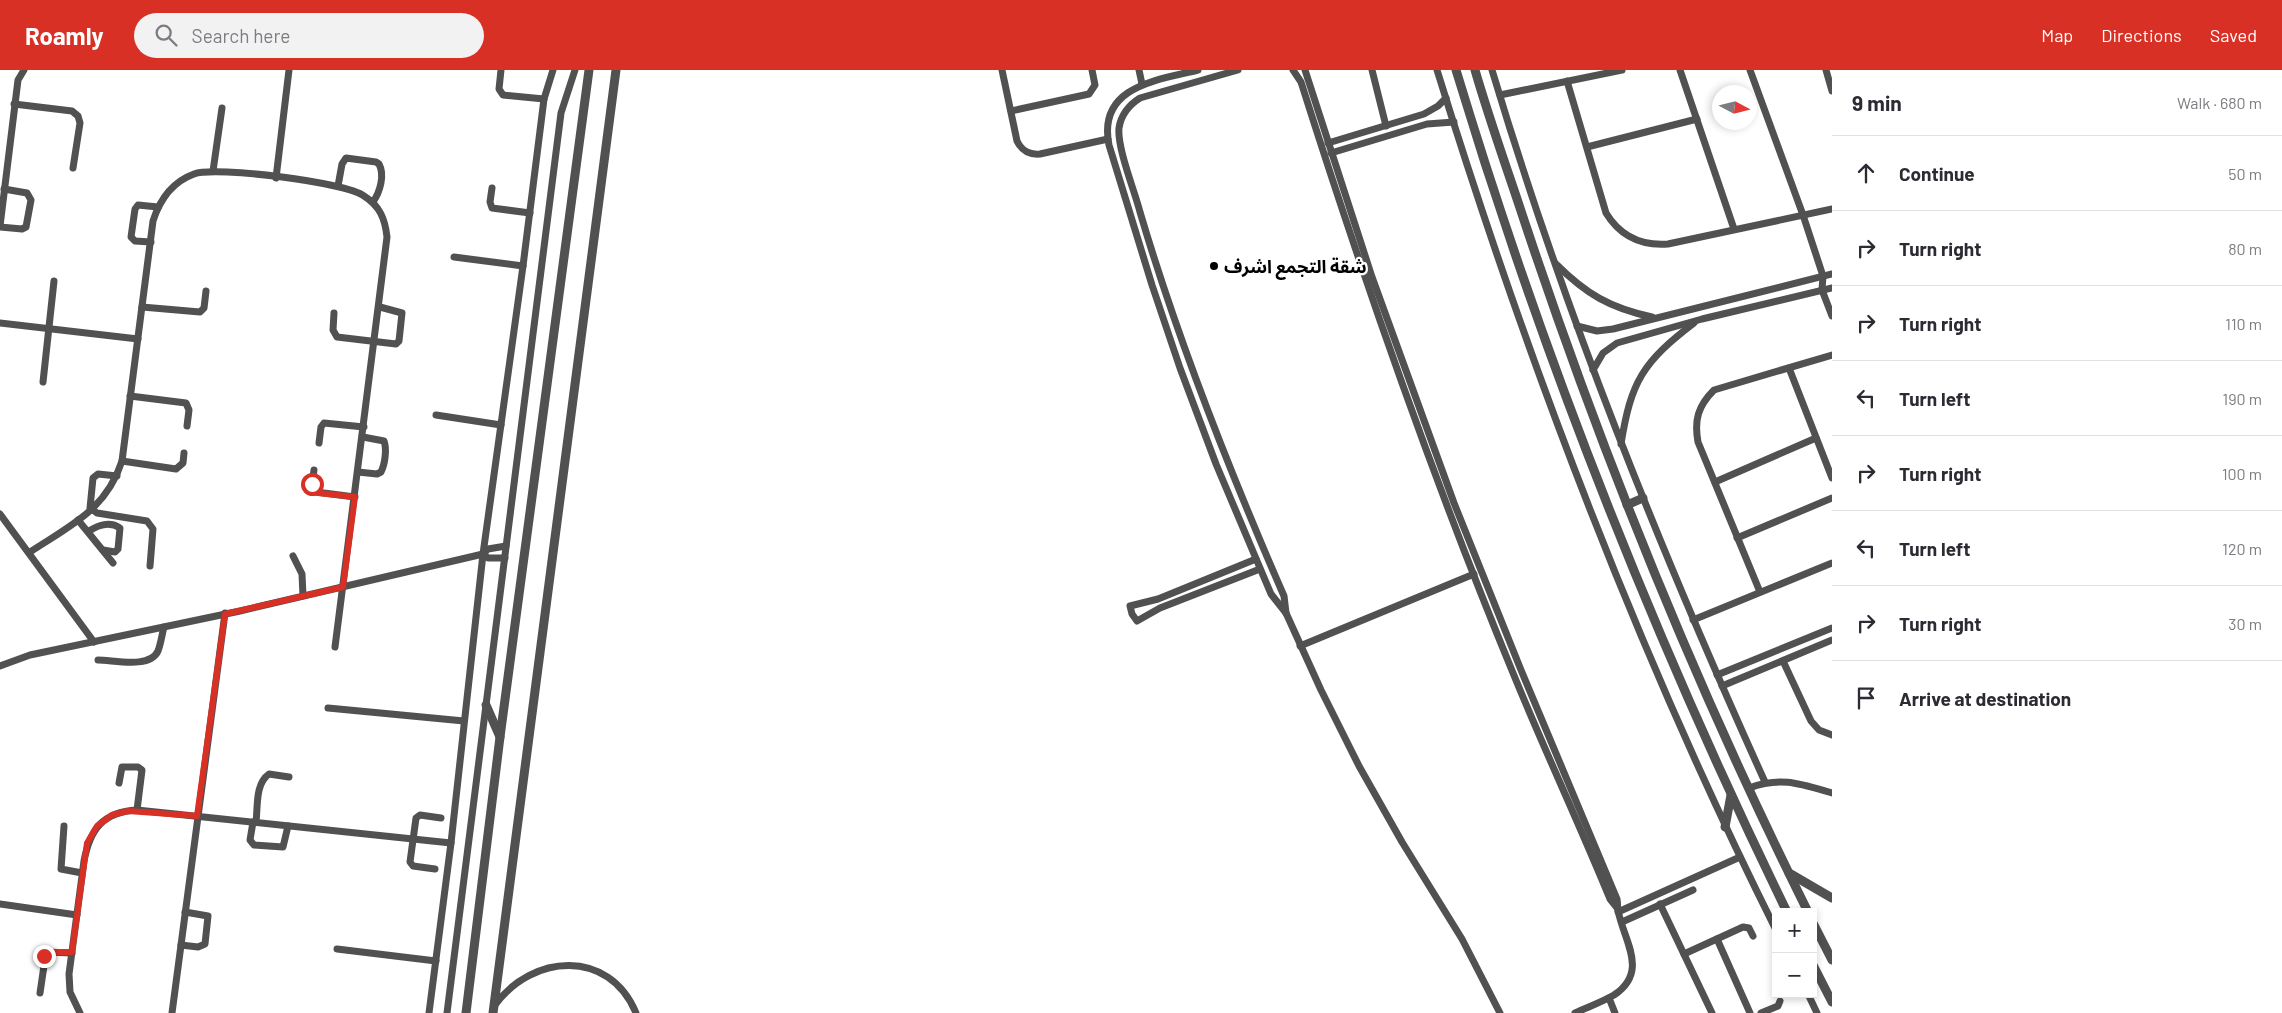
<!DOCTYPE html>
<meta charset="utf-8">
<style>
body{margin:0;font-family:Barlow,"Noto Sans Arabic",sans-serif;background:#f2f2f3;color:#2b2b33}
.controls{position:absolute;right:15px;bottom:15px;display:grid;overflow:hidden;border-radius:0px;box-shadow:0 2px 8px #0003}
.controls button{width:45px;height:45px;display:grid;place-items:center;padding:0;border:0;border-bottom:1px solid #e1e1e2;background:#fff;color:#2b2b33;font:25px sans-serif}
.compass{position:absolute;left:1712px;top:15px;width:45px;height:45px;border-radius:50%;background:#fff;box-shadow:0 2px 8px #0003;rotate:97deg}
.stop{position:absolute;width:15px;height:15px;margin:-11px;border:4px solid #d93025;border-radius:50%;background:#fff}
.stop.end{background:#d93025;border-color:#fff;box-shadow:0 1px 5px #0008}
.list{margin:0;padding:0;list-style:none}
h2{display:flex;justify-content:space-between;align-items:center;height:65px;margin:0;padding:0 20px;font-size:21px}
h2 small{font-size:16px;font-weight:400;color:#7c7c81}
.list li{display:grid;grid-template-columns:32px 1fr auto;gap:15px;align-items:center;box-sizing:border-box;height:75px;padding:0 20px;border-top:1px solid #e1e1e2}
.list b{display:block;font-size:19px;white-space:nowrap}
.list em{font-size:16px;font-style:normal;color:#7c7c81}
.icon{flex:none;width:28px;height:28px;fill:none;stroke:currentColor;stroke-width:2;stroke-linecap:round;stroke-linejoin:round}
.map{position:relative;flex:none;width:1832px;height:943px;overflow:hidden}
header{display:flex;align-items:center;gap:30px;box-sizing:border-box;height:70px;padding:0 25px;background:#d93025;color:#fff}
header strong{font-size:24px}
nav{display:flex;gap:28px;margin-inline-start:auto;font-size:18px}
.search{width:350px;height:45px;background:#f2f2f3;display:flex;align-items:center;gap:12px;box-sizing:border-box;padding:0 18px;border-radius:28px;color:#7c7c81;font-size:19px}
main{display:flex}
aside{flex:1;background:#fff}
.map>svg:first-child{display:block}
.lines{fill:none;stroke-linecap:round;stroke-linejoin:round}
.minor{stroke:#515151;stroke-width:7}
.tertiary{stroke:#515151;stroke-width:9}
.route{stroke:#d93025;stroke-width:6}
.poi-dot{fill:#000;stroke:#fff;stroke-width:2}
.labels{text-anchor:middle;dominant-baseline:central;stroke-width:4.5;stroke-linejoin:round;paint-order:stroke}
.poi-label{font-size:18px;font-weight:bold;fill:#000;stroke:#fff;text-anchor:start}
</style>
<header>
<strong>Roamly</strong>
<div class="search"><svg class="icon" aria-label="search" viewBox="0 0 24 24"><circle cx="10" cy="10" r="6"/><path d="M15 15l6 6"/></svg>Search here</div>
<nav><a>Map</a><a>Directions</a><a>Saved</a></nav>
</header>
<main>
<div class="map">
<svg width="1832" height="943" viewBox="0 0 1832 943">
<rect width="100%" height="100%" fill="#fff"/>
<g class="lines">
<g class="minor">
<path d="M 501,0 L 499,19 L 503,25 L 544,29"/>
<path d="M 1002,0 L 1017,71 C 1022,81 1029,85 1040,84 L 1108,69"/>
<path d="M 1139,0 L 1142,14"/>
<path d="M 1198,0 C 1158,10 1097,16 1109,75 L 1152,215 L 1180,298 L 1216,394 L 1271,524 L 1286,543 L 1321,620 L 1359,696 L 1402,772 L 1462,869 L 1500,943"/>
<path d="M 1238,0 L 1140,28 C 1129,35 1121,45 1119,58 C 1117,78 1135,122 1140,142 C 1179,274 1229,400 1284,526 L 1286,543"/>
<path d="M 1293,0 L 1301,12 C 1364,211 1433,409 1513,603 C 1544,679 1579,753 1610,829 L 1618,839"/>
<path d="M 1305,0 L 1372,207 L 1454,433 L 1521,600 L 1617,829 C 1618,833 1617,837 1618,840 C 1623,870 1650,901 1614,925 C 1602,932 1588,937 1575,943"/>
<path d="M 1372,0 L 1386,56"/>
<path d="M 1437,0 C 1528,294 1638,584 1776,860"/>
<path d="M 1492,0 C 1565,244 1660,480 1765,712"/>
<path d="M 1680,0 L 1734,159"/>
<path d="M 1750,0 L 1803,145 L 1823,206 L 1822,220 L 1832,246"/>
<path d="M 1826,0 L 1832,21"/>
<path d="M 1567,11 L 1606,143 C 1620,166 1641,176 1668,174 L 1832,139"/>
<path d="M 1500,25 L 1622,0"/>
<path d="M 14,34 L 72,41 L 78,46 L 80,53 L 73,98"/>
<path d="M 1011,41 L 1089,24 L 1095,15 L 1092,0"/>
<path d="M 1328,73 L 1424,44 L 1438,36 L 1446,28"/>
<path d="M 1587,77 L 1697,49"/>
<path d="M 1331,83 L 1427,54 L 1454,52"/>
<path d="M 213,101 L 222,38"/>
<path d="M 276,108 L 289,0"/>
<path d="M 338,116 L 342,94 L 346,88 L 376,92 L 379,94 C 385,105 380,122 373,132"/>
<path d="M 492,118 L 490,132 L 492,138 L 530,143"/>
<path d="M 0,156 L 18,10 L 24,0"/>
<path d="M 0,157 L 22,159 L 26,157 L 31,130 L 27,123 L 4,119"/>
<path d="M 151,172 L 135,171 L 131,167 L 135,139 L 138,135 L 158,137"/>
<path d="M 454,187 L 523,196"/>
<path d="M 1556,194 C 1586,224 1610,238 1652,247"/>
<path d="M 142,237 L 200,242 L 204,238 L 206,221"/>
<path d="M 334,243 L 333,260 L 337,267 L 396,274 L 399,271 L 402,243 L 380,237"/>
<path d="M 0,253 L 138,269"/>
<path d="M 1577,256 L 1597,261 L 1613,259 L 1832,204"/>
<path d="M 1789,298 L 1832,408"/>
<path d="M 1593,300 L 1603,283 L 1617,273 L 1702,249 L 1832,218"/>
<path d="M 43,312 L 54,211"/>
<path d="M 130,326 L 186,333 L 189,340 L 187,356"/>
<path d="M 436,345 L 501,355"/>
<path d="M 319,373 L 321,357 L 324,353 L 364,357"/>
<path d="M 1621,374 C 1631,311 1643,292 1694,253"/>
<path d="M 122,391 L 176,399 L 183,393 L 184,383"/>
<path d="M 314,400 L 312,414 L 316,422 L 355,427"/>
<path d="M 358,402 L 377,404 L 381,402 C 385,394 387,379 384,371 L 363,367"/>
<path d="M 117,406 L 98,404 L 93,408 L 90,438 L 97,443 L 147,451 L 153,459 L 150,496"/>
<path d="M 1715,412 L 1816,368"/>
<path d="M 0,444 L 94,572"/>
<path d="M 78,450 L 113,493"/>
<path d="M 89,461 C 98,455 110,451 120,458 L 118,479 L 115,482 L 103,480"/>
<path d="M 1737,468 L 1832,428"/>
<path d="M 30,482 C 71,455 106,440 122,391 L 153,151 C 160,129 172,112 194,104 C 216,96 345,112 364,126 C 380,136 385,149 387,167 L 335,577"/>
<path d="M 483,484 L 488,488 L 505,488"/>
<path d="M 293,486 L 302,504 L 303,526"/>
<path d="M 1256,489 L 1158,529 L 1130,536 L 1132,544 L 1137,551 L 1160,538 L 1260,499"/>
<path d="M 1760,522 L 1698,372 C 1694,350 1698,336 1714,320 L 1832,285"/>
<path d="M 1693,550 L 1832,493"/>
<path d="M 1300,576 L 1474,504"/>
<path d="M 98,590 C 114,590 150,599 158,581 C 161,573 162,564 164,557"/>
<path d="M 1783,591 L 1811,651 L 1819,660 L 1832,665"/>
<path d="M 0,596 L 30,585 L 240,541 L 483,484 L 488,479 L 506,476"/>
<path d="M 1717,605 L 1832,558"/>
<path d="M 1722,616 L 1832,570"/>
<path d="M 328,638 L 464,651"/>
<path d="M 119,713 L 122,697 L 138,697 L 142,700 L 137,740"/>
<path d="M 1749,718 C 1781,706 1801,714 1832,723"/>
<path d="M 253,752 L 250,770 L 254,775 L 283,777 L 288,756"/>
<path d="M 256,752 C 258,736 255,714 269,704 L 289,707"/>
<path d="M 64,756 L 61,799 L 82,803"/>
<path d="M 435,799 L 413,796 L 410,792 L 416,748 L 420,745 L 441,748"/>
<path d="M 0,834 L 77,845"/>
<path d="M 1660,834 L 1712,943"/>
<path d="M 1618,842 L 1740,787"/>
<path d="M 1622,852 L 1693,820"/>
<path d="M 1717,869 L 1750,943"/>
<path d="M 181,875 L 198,877 L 205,874 L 208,846 L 185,842"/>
<path d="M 337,879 L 436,891"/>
<path d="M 1684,884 L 1743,857 L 1749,858 L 1753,866"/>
<path d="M 40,923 L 46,882 L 72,883"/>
<path d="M 1808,924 L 1817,943"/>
<path d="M 1609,928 L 1615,943"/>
<path d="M 495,935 C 532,884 609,878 636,943"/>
<path d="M 80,943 L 70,922 L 69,904 L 84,791 C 90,759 103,742 137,740 L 451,773"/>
<path d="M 172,943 L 225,543"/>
<path d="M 429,943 L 451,773 L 483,484 L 523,196 L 544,29 L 553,0"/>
<path d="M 447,943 L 561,43 L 575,0"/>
<path d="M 1761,943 L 1778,936 L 1780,931"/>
</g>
<g class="tertiary">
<path d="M 1456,0 C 1543,288 1655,571 1787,842"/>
<path d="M 1475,0 C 1490,52 1509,104 1526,156 C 1604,390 1698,621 1808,842"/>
<path d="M 1627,435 L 1643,428"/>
<path d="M 486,635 L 500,667"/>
<path d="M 1725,757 L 1731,725"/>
<path d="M 1789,803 L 1832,828"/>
<path d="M 1813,853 L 1832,890"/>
<path d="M 1813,895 L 1832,932"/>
<path d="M 466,943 L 500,667 L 589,0"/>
<path d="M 493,943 L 616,0"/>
</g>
</g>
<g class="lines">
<path class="route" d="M 44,886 L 46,882 L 72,882 L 87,773 L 97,756 L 112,745 L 128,741 L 197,746 L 225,544 L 343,517 L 355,427 L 318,423 L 314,420 L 312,414"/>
</g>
<circle class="poi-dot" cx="1214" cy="196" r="5"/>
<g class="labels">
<g class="poi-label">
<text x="1224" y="196">شقة التجمع اشرف</text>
</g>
</g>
</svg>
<div class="controls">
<button>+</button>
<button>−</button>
</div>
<svg class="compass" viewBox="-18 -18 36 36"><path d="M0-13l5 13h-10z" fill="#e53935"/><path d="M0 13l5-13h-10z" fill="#7c7c81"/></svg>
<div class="stop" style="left:312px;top:414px"></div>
<div class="stop end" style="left:44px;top:886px"></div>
</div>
<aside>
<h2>9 min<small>Walk · 680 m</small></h2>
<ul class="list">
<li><svg class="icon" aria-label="ahead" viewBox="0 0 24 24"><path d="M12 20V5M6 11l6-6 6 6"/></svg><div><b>Continue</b></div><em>50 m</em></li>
<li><svg class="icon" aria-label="right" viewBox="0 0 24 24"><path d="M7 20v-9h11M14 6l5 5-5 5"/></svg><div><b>Turn right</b></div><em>80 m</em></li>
<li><svg class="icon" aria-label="right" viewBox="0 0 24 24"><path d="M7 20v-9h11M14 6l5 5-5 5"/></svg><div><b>Turn right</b></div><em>110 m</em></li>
<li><svg class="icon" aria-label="left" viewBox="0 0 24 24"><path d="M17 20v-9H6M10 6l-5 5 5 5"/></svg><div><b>Turn left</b></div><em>190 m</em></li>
<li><svg class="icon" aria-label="right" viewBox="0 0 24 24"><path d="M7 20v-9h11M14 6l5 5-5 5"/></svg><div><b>Turn right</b></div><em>100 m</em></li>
<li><svg class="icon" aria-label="left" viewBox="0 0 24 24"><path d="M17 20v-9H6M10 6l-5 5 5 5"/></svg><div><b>Turn left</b></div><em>120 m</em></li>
<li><svg class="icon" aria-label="right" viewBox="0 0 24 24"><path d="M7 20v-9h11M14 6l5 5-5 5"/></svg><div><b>Turn right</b></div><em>30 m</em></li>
<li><svg class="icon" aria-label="arrive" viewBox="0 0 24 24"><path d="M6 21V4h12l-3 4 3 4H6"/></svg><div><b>Arrive at destination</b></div></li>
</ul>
</aside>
</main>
